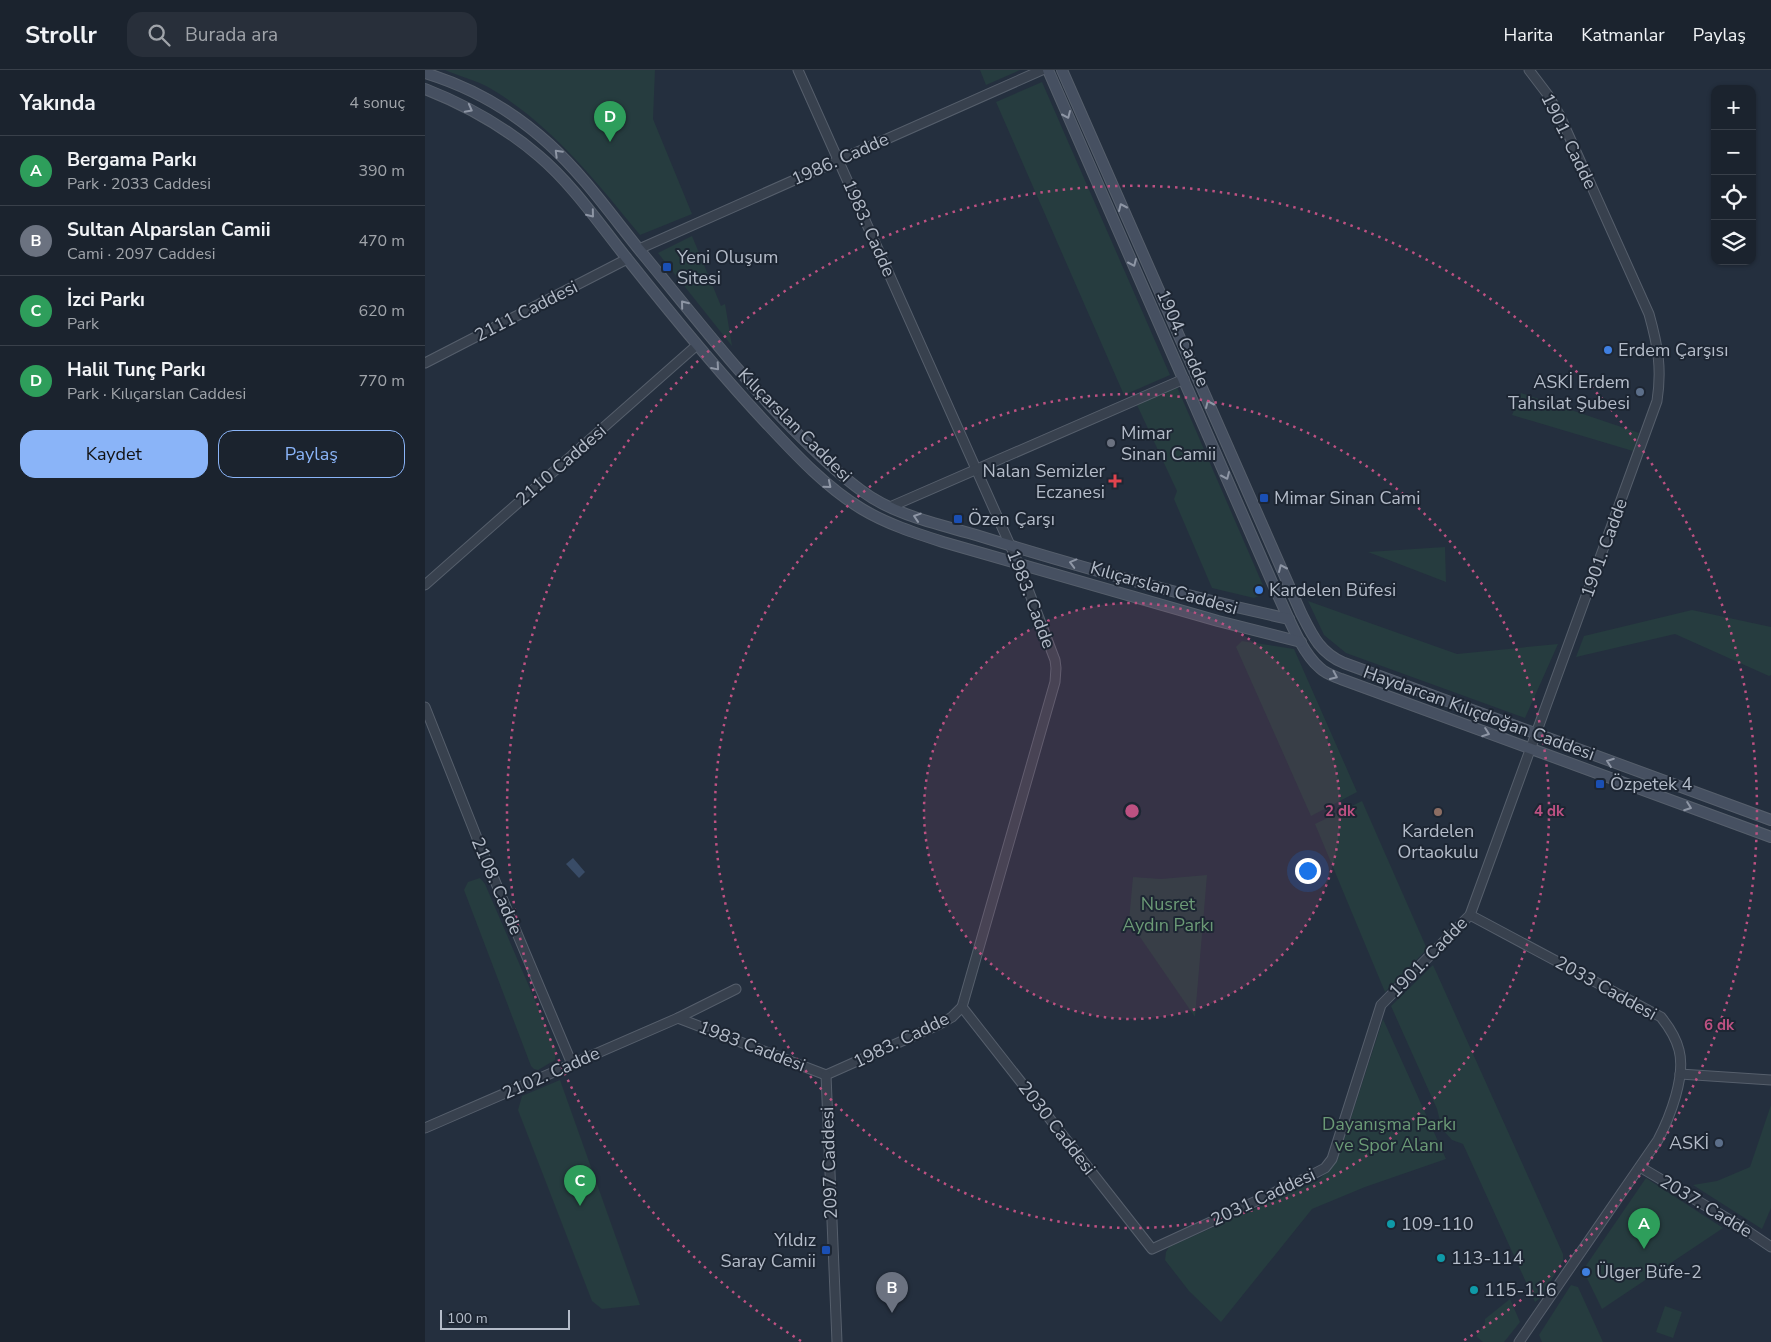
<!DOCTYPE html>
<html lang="tr">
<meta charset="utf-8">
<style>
body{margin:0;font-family:"Nunito Sans",sans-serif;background:#282f3a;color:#f1f3f6}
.controls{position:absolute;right:15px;top:15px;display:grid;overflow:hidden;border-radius:10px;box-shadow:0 1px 4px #0004}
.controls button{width:45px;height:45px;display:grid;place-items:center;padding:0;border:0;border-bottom:1px solid #39404a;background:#1b232e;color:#f1f3f6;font:25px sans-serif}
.scale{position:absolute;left:15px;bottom:12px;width:130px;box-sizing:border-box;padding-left:5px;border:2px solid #b4bcc9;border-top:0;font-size:14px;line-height:18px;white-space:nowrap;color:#b4bcc9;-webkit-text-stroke:4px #1d2633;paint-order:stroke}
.you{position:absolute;left:882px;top:800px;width:18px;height:18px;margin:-12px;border:4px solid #fff;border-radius:50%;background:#1a73e8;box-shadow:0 0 0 8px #1a73e833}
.badge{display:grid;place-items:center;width:32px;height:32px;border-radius:50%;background:#8ab4f8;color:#fff;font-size:16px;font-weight:700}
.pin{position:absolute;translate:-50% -41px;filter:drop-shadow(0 1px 2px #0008)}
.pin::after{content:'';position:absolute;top:26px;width:18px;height:15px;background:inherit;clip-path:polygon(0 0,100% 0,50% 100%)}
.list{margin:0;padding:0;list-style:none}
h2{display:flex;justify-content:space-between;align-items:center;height:65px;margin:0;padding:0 20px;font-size:21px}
h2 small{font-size:16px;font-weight:400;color:#a0a4aa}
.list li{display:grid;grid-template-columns:32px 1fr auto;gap:15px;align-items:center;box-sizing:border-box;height:70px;padding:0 20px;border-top:1px solid #39404a}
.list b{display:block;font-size:19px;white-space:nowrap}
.list p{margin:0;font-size:16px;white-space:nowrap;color:#a0a4aa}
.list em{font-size:16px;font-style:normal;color:#a0a4aa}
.actions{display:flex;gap:10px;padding:15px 20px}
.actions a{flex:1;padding:11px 0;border:1px solid #8ab4f8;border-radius:15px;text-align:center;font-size:18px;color:#8ab4f8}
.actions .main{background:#8ab4f8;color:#111}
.icon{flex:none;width:28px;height:28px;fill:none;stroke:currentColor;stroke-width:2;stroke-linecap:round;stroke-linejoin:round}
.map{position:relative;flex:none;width:1346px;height:1272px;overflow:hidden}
header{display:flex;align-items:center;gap:30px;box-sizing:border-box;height:70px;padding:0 25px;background:#1b232e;border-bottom:1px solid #39404a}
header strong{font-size:24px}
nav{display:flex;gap:28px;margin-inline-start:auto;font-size:18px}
.search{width:350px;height:45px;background:#282f3a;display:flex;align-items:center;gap:12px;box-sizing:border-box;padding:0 18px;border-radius:15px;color:#a0a4aa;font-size:19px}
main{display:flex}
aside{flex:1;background:#1b232e}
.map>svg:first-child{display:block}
.green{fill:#263c3f}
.water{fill:#394c67}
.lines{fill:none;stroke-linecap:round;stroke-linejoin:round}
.tertiary-casing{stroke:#565f6c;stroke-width:11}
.secondary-casing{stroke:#565f6c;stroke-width:12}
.tertiary{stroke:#38414e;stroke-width:9}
.secondary{stroke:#465061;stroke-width:10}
.oneway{stroke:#8e96a5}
.ring{fill:none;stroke:#bd5182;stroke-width:2.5;stroke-dasharray:2.5 5}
.transit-dot{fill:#1a4fb4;stroke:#1d2633;stroke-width:2}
.shop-dot{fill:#3f7fe0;stroke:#1d2633;stroke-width:2}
.service-dot{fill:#5c6f8a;stroke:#1d2633;stroke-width:2}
.worship-dot{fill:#6b7280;stroke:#1d2633;stroke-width:2}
.health-dot{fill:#e0444e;stroke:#1d2633;stroke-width:2}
.education-dot{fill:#8d6e63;stroke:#1d2633;stroke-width:2}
.culture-dot{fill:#0f9aa8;stroke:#1d2633;stroke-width:2}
.labels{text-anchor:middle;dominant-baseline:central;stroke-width:4;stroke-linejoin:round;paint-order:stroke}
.street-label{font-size:18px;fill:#b4bcc9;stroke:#1d2633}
.poi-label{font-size:18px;fill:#b4bcc9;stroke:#1d2633;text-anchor:start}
.park-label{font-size:18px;fill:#6b9a76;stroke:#1d2633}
.centre{fill:#bd5182;stroke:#1d2633;stroke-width:2.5}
.ring-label{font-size:15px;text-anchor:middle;font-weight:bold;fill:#bd5182;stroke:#1d2633;stroke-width:4;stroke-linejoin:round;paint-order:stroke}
</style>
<header>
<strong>Strollr</strong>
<div class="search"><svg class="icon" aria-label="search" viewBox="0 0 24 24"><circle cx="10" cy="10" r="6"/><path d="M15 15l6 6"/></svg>Burada ara</div>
<nav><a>Harita</a><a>Katmanlar</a><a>Paylaş</a></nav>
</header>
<main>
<aside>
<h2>Yakında<small>4 sonuç</small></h2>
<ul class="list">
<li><span class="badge" style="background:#2e9e5b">A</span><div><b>Bergama Parkı</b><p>Park · 2033 Caddesi</p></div><em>390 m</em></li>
<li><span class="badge" style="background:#6b7280">B</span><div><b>Sultan Alparslan Camii</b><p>Cami · 2097 Caddesi</p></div><em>470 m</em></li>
<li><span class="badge" style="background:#2e9e5b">C</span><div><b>İzci Parkı</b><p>Park</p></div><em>620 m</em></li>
<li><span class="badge" style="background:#2e9e5b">D</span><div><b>Halil Tunç Parkı</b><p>Park · Kılıçarslan Caddesi</p></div><em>770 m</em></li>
</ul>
<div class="actions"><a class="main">Kaydet</a><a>Paylaş</a></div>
</aside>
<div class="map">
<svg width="1346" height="1272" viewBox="0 0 1346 1272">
<rect width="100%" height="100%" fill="#242f3e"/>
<g class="green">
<path d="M 20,0 L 230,0 L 228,49 L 267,144 L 215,165 C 170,110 125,53 63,17 C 50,10 34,6 20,0 Z"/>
<path d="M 555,0 L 595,0 L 561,15 Z"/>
<path d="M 617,12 L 745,305 L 699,325 L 571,32 Z"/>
<path d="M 267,166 L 296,236 L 300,234 L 307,276 L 233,183 Z"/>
<path d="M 752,317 L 840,520 L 836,525 L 829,528 L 787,518 L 749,429 L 752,421 L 712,335 Z"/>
<path d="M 1096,323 L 1214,363 L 1208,381 L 1087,345 Z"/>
<path d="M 1020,477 L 1021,512 L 943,482 Z"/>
<path d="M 883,531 L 1032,584 L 1133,574 L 1100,648 L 921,583 L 899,565 Z"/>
<path d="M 1267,540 L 1346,557 L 1346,605 L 1344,606 L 1250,564 L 1151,587 L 1159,566 Z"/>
<path d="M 817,571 L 869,579 L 932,722 L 886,746 L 811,577 Z"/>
<path d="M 937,731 L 1002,879 L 960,922 L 890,754 Z"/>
<path d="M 782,805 L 770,947 L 704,851 L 708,807 L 736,809 Z"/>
<path d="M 55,808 L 60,814 L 131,979 L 130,990 L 113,1000 L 109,999 L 106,996 L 39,820 L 43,812 Z"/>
<path d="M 1008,895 L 1138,1184 L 1138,1191 L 1115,1228 L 1110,1232 L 1038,1074 L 1027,1070 L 1017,1059 L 1012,1039 L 966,936 Z"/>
<path d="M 958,949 L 1021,1089 L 940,1117 L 887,1139 L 796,1252 L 764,1221 L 740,1190 L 741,1182 L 744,1177 L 894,1110 L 912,1091 Z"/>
<path d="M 135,1010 L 215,1235 L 177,1239 L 167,1231 L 93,1040 L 97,1026 Z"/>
<path d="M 1346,1035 L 1346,1138 L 1337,1159 L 1268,1115 L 1292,1111 L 1325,1097 Z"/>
<path d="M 1221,1108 L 1298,1158 L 1177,1239 L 1158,1200 Z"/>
<path d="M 1146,1215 L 1153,1217 L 1178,1272 L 1117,1272 L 1114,1265 Z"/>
<path d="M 1085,1229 L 1095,1252 L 1079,1272 L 1058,1272 L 1051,1266 L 1060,1254 L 1060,1249 Z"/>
<path d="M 1240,1236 L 1257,1242 L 1248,1268 L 1231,1262 Z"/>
</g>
<path class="water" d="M 148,788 L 160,802 L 154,808 L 141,794 Z"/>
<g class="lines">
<defs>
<g id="tertiary">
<path d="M 373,0 L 593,493 L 630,590 L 631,598 L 630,612 L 537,937 L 527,947 L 513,955 L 401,1005"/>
<path d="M 214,179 L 617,0"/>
<path d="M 0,293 L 202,189"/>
<path d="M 465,437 L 759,309"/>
<path d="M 0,515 L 272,275"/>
<path d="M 0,637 L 54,773 L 147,994"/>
<path d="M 1045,845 L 1236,947 C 1244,957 1251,968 1254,980 C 1261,1006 1245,1047 1233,1070 L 1094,1272"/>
<path d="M 537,937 L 727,1179 L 879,1109 L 900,1098 L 907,1089 L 956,935 L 1045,845 L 1232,331 C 1237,299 1233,276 1224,244 L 1135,46 L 1123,25 L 1104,0"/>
<path d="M 253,948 L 401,1005"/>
<path d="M 1255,1004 L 1346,1010"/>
<path d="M 401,1005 L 412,1272"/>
<path d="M 0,1058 L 253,948 L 311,919"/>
<path d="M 1215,1097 L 1315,1156 L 1346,1177"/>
</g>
<g id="secondary">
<path d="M 623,0 L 850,519 C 862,543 875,581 895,598 C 901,604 909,606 916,609 L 1346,767"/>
<path d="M 637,0 L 876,543 C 887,565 895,583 919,593 L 1346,750"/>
<path d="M 0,3 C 46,17 88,41 124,74 C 159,106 187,146 217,183 C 269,246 319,311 377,368 C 396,387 415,405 437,421 C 469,445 513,454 551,465 C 654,497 759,526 864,549"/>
<path d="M 0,19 C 41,35 80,57 114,86 C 147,114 173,152 200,186 C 246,244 293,302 344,356 C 372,386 402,418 437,439 C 462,454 490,463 518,472 L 793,551 L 876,572"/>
</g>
</defs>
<use href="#tertiary" class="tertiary-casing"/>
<use href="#secondary" class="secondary-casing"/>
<use href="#tertiary" class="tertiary"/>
<use href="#secondary" class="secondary"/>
</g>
<defs><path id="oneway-chevron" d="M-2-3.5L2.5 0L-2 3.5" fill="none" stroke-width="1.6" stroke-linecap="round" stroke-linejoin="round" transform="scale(1.25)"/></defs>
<g class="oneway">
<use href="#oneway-chevron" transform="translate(44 39) rotate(28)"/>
<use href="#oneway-chevron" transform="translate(642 45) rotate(66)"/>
<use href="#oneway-chevron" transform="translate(133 83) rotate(-135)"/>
<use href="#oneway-chevron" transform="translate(697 137) rotate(-114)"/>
<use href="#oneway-chevron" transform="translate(166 144) rotate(51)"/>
<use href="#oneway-chevron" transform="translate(708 193) rotate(66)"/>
<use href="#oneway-chevron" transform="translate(259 234) rotate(-129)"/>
<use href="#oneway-chevron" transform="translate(291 297) rotate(49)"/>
<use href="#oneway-chevron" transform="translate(784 334) rotate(-114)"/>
<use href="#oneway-chevron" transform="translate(801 406) rotate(66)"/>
<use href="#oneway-chevron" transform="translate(403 415) rotate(40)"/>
<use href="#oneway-chevron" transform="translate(492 447) rotate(-162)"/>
<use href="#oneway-chevron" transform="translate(648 493) rotate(-165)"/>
<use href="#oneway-chevron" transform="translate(857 498) rotate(-114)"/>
<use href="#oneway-chevron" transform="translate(909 606) rotate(24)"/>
<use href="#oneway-chevron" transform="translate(1061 663) rotate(20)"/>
<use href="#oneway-chevron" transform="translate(1185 692) rotate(-160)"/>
<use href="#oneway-chevron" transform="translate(1263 737) rotate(20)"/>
</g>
<circle cx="707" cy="741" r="208" fill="#bd5182" fill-opacity=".12"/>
<g class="ring">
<circle cx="707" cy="741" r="208"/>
<circle cx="707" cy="741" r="417"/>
<path d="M376 1271A625 625 0 1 1 1038 1271"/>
</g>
<g class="transit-dot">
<rect x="237" y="192" width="10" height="10" rx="2.5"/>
<rect x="834" y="423" width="10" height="10" rx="2.5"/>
<rect x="528" y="444" width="10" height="10" rx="2.5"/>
<rect x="1170" y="709" width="10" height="10" rx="2.5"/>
<rect x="396" y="1175" width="10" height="10" rx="2.5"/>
</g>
<g class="shop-dot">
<circle cx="1183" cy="280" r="5"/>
<circle cx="834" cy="520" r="5"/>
<circle cx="1161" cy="1202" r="5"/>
</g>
<g class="service-dot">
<circle cx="1215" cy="322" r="5"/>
<circle cx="1294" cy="1073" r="5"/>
</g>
<circle class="worship-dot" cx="686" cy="373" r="5"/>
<path class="health-dot" d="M687.5 403.5h5v5h5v5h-5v5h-5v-5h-5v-5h5z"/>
<circle class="education-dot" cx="1013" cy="742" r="5"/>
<g class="culture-dot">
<circle cx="966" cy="1154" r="5"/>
<circle cx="1016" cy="1188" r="5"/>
<circle cx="1049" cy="1220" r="5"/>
</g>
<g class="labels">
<g class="street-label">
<text transform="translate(1144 71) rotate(64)">1901. Cadde</text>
<text transform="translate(415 89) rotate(-24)">1986. Cadde</text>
<text transform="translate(444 158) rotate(66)">1983. Cadde</text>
<text transform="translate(101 241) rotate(-27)">2111 Caddesi</text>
<text transform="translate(758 268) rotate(66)">1904. Cadde</text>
<text transform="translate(370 355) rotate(45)">Kılıçarslan Caddesi</text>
<text transform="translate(136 395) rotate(-41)">2110 Caddesi</text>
<text transform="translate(1179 478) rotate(-70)">1901. Cadde</text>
<text transform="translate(739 518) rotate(16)">Kılıçarslan Caddesi</text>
<text transform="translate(606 529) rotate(69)">1983. Cadde</text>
<text transform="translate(1054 643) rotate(20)">Haydarcan Kılıçdoğan Caddesi</text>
<text transform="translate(72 816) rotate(67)">2108. Cadde</text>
<text transform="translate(1003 887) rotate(-46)">1901. Cadde</text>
<text transform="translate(1181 918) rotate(29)">2033 Caddesi</text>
<text transform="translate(476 970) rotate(-26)">1983. Cadde</text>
<text transform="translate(327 976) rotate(21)">1983 Caddesi</text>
<text transform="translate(126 1003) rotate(-24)">2102. Cadde</text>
<text transform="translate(632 1058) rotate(52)">2030 Caddesi</text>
<text transform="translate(404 1093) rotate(-92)">2097 Caddesi</text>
<text transform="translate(838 1127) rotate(-25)">2031 Caddesi</text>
<text transform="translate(1281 1136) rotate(31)">2037. Cadde</text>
</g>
<g class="poi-label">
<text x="252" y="187">Yeni Oluşum<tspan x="252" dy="21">Sitesi</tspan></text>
<text x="1193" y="280">Erdem Çarşısı</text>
<text x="1205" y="312" text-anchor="end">ASKİ Erdem<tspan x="1205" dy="21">Tahsilat Şubesi</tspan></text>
<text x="696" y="363">Mimar<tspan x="696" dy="21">Sinan Camii</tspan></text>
<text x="680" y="401" text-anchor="end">Nalan Semizler<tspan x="680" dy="21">Eczanesi</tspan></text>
<text x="849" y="428">Mimar Sinan Cami</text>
<text x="543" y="449">Özen Çarşı</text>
<text x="844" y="520">Kardelen Büfesi</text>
<text x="1185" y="714">Özpetek 4</text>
<text x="1013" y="761" text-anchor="middle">Kardelen<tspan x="1013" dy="21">Ortaokulu</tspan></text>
<text x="1284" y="1073" text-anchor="end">ASKİ</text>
<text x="976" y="1154">109-110</text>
<text x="391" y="1170" text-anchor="end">Yıldız<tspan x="391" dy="21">Saray Camii</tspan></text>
<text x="1026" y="1188">113-114</text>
<text x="1171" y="1202">Ülger Büfe-2</text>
<text x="1059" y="1220">115-116</text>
</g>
<g class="park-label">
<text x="743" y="834">Nusret<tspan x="743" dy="21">Aydın Parkı</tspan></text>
<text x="964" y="1054">Dayanışma Parkı<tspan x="964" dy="21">ve Spor Alanı</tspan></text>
</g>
</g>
<circle cx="707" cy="741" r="8" class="centre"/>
<g class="ring-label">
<text x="915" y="746">2 dk</text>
<text x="1124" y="746">4 dk</text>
<text x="1294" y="960">6 dk</text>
</g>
</svg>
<div class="controls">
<button>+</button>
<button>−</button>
<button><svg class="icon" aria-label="locate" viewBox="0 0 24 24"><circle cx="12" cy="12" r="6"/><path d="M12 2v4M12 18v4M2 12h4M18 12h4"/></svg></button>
<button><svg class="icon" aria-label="layers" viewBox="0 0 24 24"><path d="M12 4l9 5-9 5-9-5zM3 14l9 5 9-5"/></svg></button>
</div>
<div class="scale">100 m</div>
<div class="you"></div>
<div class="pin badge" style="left:1219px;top:1179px;background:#2e9e5b">A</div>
<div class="pin badge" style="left:467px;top:1243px;background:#6b7280">B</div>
<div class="pin badge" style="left:155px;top:1136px;background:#2e9e5b">C</div>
<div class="pin badge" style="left:185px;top:72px;background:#2e9e5b">D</div>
</div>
</main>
